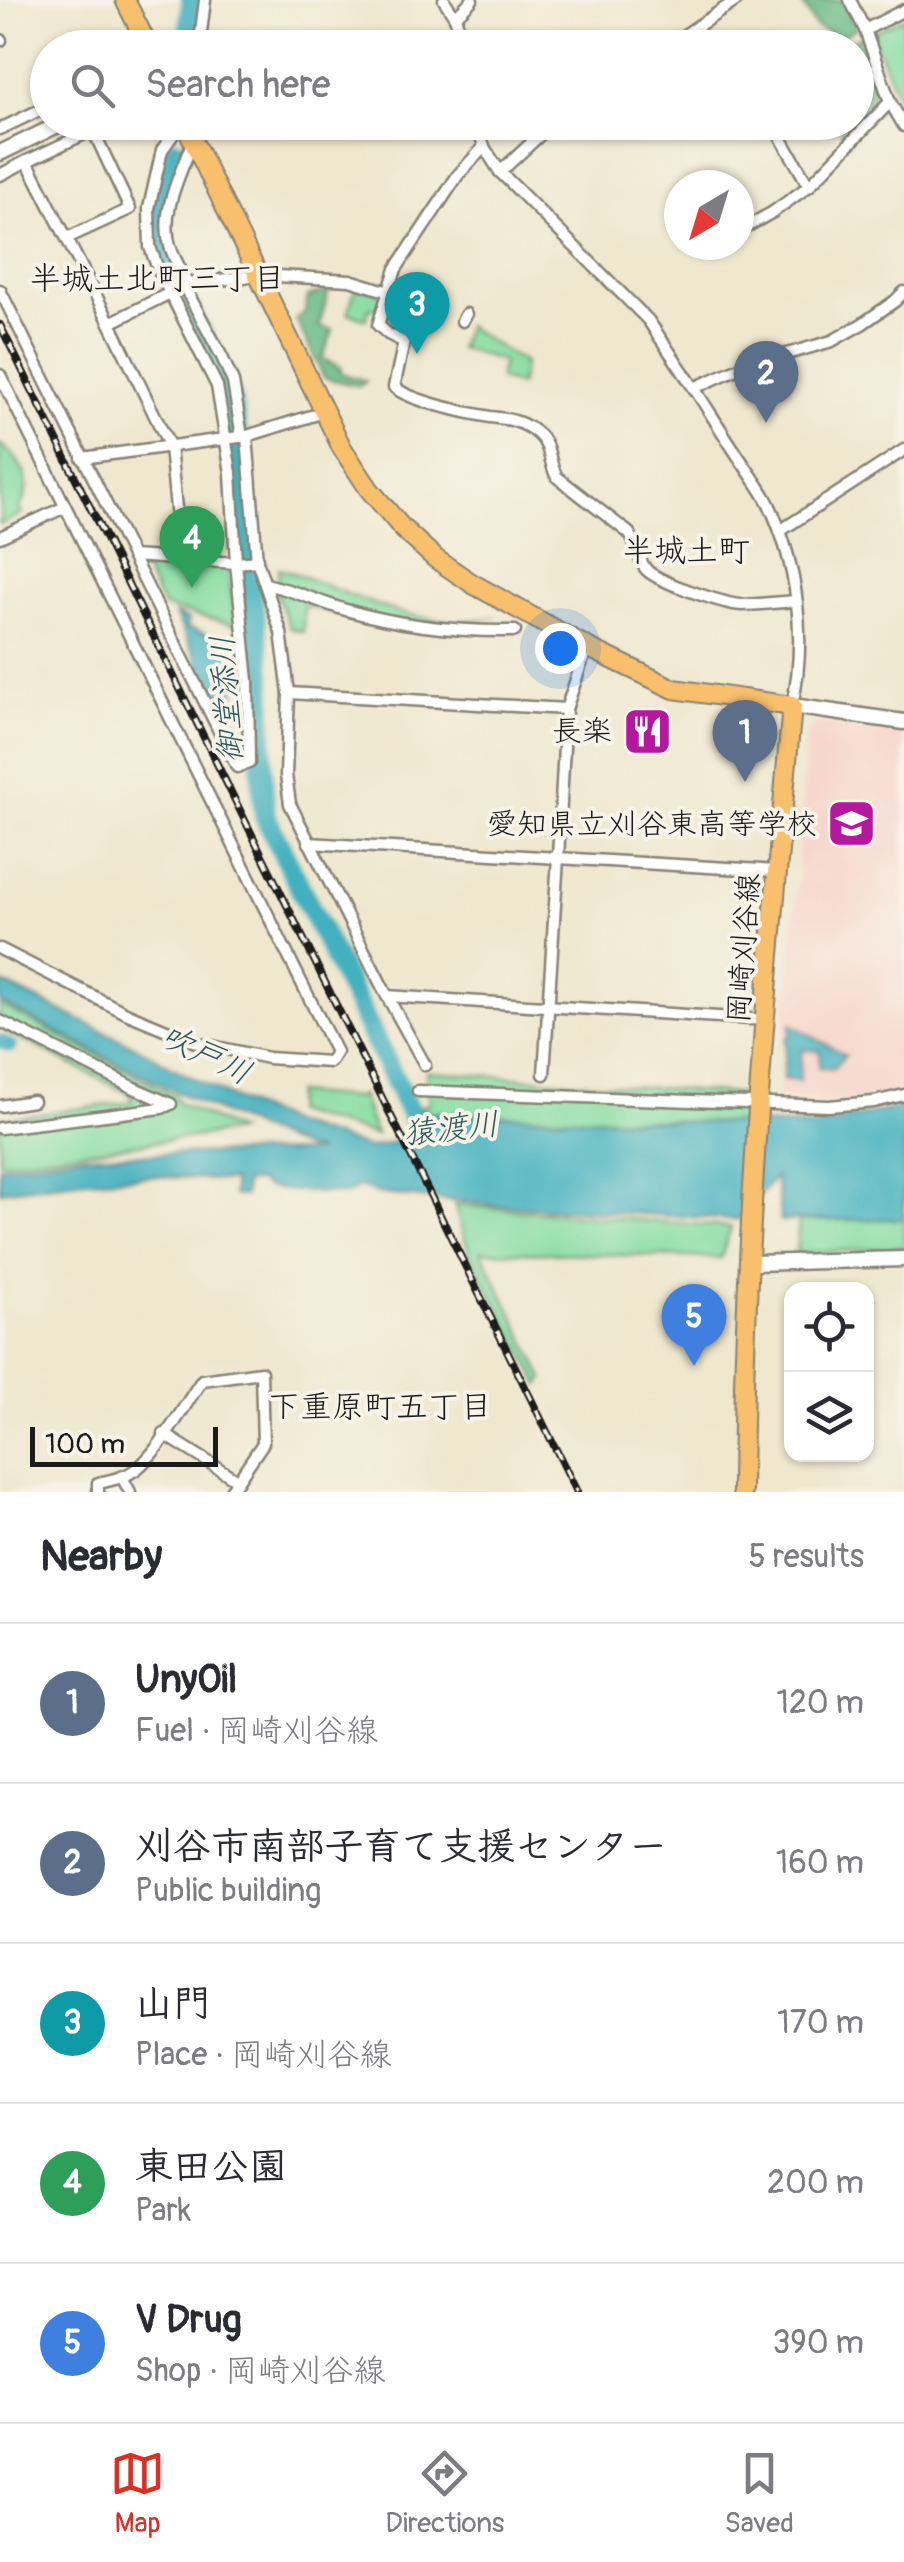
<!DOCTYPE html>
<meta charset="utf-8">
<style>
body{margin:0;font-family:Pangolin,"Klee One",sans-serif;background:#f2f2f3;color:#2b2b33}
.controls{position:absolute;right:30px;bottom:30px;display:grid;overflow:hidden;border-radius:20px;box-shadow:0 2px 8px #0004}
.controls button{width:90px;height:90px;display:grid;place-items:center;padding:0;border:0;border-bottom:2px solid #e1e1e2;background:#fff;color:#2b2b33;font:50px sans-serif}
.compass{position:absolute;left:664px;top:170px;width:90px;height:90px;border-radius:50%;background:#fff;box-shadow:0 2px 8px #0004;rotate:218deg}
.scale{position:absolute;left:30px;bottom:25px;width:188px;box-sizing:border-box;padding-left:10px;border:5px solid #1c1c1c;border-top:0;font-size:28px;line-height:35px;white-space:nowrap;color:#1c1c1c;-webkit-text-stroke:8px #f7f3e8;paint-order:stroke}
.you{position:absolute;left:560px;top:648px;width:35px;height:35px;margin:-25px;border:8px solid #fff;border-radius:50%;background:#1a73e8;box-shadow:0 0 0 15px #1a73e833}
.badge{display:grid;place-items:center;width:65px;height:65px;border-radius:50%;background:#d93025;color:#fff;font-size:32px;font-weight:700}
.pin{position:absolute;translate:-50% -82px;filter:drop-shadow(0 2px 5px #0008)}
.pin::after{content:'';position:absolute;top:52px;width:35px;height:30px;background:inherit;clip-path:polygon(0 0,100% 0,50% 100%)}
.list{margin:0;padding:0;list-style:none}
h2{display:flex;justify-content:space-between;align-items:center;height:130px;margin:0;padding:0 40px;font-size:42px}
h2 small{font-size:32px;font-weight:400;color:#7c7c81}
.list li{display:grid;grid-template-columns:65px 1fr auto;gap:30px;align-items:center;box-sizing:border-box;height:160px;padding:0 40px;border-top:2px solid #e1e1e2}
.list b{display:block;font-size:38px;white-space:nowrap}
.list p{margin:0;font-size:32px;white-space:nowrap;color:#7c7c81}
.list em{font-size:32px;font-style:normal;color:#7c7c81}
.icon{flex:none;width:55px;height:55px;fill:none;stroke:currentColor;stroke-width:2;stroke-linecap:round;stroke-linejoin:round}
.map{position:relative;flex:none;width:904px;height:1492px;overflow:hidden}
.search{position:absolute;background:#fff;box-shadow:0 2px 8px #0004;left:30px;right:30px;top:30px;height:110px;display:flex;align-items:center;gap:25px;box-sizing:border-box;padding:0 35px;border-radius:55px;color:#7c7c81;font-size:38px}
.sheet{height:930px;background:#fff}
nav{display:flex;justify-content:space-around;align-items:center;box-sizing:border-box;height:140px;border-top:2px solid #e1e1e2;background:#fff;font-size:28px;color:#7c7c81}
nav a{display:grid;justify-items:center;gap:5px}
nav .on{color:#d93025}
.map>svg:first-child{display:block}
.built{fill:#f7d1c7}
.green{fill:#86dda1;stroke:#517c5e;stroke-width:2.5}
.forest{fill:#6cbc87;stroke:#446c52;stroke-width:2.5}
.water{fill:#43b1bf;stroke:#30666e;stroke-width:2.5}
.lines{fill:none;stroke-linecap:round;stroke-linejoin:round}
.canal{stroke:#43b1bf;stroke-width:14}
.river{stroke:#43b1bf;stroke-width:22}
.minor-casing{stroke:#868275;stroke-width:15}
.tertiary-casing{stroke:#868275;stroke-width:19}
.primary-casing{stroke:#868275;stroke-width:22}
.minor{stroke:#fff;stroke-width:10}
.tertiary{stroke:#fff;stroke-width:14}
.primary{stroke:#f8bf6c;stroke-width:18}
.rail-casing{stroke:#1c1c1c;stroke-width:8}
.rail{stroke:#f7f3e8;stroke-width:4;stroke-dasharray:11;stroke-linecap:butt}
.labels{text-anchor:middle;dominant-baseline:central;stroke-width:8;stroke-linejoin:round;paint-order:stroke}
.poi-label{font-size:30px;fill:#1c1c1c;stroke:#f7f3e8;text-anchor:end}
.street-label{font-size:30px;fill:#1c1c1c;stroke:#f7f3e8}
.neighbourhood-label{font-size:32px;fill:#1c1c1c;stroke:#f7f3e8}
.water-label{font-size:32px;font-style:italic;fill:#2c585d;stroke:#f7f3e8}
</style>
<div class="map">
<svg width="904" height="1492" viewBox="0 0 904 1492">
<rect width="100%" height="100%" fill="#f7f3e8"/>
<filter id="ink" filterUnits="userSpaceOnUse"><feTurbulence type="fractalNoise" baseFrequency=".01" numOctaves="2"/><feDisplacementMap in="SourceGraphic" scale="20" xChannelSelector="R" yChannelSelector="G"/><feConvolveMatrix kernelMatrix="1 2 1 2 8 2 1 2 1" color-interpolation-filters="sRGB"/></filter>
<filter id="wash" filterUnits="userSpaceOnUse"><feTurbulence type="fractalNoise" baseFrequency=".0048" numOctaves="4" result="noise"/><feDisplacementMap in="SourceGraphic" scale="40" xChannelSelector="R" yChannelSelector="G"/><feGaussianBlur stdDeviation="2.25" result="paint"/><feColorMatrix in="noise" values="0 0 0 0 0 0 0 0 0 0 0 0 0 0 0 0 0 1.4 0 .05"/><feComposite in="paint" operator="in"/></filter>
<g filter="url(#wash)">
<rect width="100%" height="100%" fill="#efe7ce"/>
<path class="built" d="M 819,722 L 904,734 L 904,1091 L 875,1099 L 830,1102 L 778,1097 L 795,913 L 806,732 Z"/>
<g class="green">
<path d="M 904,17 L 904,113 L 873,36 L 875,31 Z"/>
<path d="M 356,286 L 383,294 L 379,310 L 369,308 L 366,319 L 348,313 Z"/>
<path d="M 466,326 L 524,363 L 520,385 L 499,379 L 503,361 L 459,348 Z"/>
<path d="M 0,444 C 22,461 36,483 19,509 L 22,514 L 0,525 Z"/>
<path d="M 141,563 L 222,565 L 228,570 L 236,625 L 163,607 Z"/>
<path d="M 279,568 C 335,586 390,618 450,621 C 465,622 482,619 497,617 L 418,631 L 304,606 L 303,632 L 290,628 L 276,593 Z"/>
<path d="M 0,1005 L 175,1096 L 179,1103 L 238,1131 L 0,1162 L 0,1119 L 132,1102 L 130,1094 L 0,1028 Z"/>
<path d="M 426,1071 L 747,1095 L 741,1124 L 594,1117 L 436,1149 L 421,1106 L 429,1105 Z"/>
<path d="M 295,1093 L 356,1098 L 361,1094 L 375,1135 L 293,1112 Z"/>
<path d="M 454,1205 L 731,1227 L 721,1258 L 481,1251 L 544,1378 L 540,1385 L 469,1252 Z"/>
<path d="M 904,1211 L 904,1247 L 796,1254 L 799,1220 Z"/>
</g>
<g class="forest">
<path d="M 807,0 L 843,0 L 857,28 L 840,37 L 816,27 L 802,3 Z"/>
<path d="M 861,36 L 882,105 L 846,144 L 838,122 L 856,122 L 856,48 L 844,47 L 844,45 Z"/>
<path d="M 329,290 L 319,326 L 333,330 L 322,359 L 341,367 L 340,373 L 366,381 L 360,386 L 324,378 L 296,319 L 305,312 L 308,297 Z"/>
</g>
<g class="water">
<path d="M 175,614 L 189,620 L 187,628 L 225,639 L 235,698 L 234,716 L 226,703 L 219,706 Z"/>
<path d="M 0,982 L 145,1051 L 173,1068 L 237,1100 L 290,1123 L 368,1148 L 421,1136 L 408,1115 L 417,1112 L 816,1126 L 904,1106 L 904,1219 L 781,1221 L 775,1177 L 738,1220 L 493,1205 L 383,1194 L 359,1187 L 346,1194 L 284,1190 L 266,1187 L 259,1182 L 245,1182 L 244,1196 L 233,1195 L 233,1181 L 152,1176 L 85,1180 L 0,1191 L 0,1166 L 82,1155 L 317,1152 L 316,1150 L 304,1149 C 198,1105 101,1055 0,1002 Z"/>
<path d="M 791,1024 L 845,1055 L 833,1069 L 819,1068 L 820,1050 L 802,1050 L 799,1081 L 783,1079 L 786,1038 L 790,1037 Z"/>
</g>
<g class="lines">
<path class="canal" d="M 0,1041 L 10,1046"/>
<g class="river">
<path d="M 188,48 L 192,0"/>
<path d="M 175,150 C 168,174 159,199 159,224 C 158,278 210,334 227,384 C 240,424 239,471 242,513 C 247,568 257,624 261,679 C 264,725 259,771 265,816 L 425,1142"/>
</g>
</g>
</g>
<g filter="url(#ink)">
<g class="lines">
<defs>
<g id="minor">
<path d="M 444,0 L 455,17 L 466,48"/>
<path d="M 850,0 L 865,30 L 890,102 L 904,126"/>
<path d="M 455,17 L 472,0"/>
<path d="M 865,30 L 904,10"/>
<path d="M 0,40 L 1,40"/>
<path d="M 199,48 L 205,0"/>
<path d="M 665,48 L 737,0"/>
<path d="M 104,122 L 93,130 L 27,161 L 110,323"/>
<path d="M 477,122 L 484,147 L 500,172 L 648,320 L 694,388"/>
<path d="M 638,122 L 647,127 L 654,122"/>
<path d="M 772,122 L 809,186"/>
<path d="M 0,129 L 48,106"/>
<path d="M 484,147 L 458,175 L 396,269 L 378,325 L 388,334 L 404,342 L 394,387 C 410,401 467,413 490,417 C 509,419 524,421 539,435 C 551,446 549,464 557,477 L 629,533 C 637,544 637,557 645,568 C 653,581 725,604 741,605 C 759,605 778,602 796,601"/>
<path d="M 500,172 L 554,122"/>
<path d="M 0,175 L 27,161"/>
<path d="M 739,231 L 773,212 L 809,186 L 890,102"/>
<path d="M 67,238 L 130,209 L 93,130"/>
<path d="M 713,246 L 715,245"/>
<path d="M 188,284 C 182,272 174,259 170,246 C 160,212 180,175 192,143"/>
<path d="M 184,286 L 222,357 L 233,382 L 242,437"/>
<path d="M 0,290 L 132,556 L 236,563 L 257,561"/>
<path d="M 462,321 L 466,314"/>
<path d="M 0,375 L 336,1052 L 330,1062 L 268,1058 L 198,1043 L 128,1014 L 0,949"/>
<path d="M 324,412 L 247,436 L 257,561 L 281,632 L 289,693 L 286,775 L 290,804 L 387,996 L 766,1020"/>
<path d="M 82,458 L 247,436"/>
<path d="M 780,531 L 904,450"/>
<path d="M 0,537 L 65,507"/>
<path d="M 132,556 L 237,767 L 249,763 L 248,681 L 236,563 L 231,473 L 217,386 L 158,269 L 150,247 L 149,208 L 162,150 L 182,122"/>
<path d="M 181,560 L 170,447 L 110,323 L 188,284 L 259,275 L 350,280 L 389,292"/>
<path d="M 265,584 C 294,590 319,602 346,610 C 402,626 457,632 515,631"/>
<path d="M 289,693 L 566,709 L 587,647"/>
<path d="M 792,706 C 807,638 798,567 769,504 C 761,488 750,474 740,459 C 724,435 709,411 694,388 L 739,368 L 832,341 L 862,324 L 895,301 L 904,292"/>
<path d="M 566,709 L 558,858 L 777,871"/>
<path d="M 309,843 L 558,858 L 544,1074"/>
<path d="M 387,996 L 425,1065"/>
<path d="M 0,1021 L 132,1087 L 171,1104 L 162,1108 L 0,1128"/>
<path d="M 418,1091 L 829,1106 L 874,1102 L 904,1095"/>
<path d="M 0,1106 L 33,1101"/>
<path d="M 164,1434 L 237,1480"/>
<path d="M 122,1477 L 130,1492"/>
<path d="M 98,1492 L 98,1483 C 111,1480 124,1478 135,1470 C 157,1455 186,1403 202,1380 L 261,1372 L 263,1443 L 230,1492"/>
</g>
<g id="tertiary">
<path d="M 0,153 L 64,122"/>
<path d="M 792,706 L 904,722"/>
<path d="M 750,1263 L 904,1259"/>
</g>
<g id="primary">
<path d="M 125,0 L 149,48"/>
<path d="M 184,122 L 342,448 L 369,489 L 403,529 L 436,559 L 473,584 L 587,647 L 674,689 L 792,706 C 768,967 744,1230 742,1492"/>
</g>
</defs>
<use href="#minor" class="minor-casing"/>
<use href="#tertiary" class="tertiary-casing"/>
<use href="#primary" class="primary-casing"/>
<use href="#minor" class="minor"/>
<use href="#tertiary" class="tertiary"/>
<use href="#primary" class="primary"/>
<defs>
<path id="rail" d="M 0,325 L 577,1492"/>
</defs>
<use href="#rail" class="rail-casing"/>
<use href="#rail" class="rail"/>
</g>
</g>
<defs>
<symbol id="restaurant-square" viewBox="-11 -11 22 22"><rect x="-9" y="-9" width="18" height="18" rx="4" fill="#b5179e" stroke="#f7f3e8"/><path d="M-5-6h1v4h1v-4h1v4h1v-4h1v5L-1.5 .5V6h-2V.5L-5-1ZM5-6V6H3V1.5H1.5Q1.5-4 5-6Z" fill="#fff"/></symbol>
<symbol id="school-square" viewBox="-11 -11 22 22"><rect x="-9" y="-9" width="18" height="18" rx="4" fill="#b5179e" stroke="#f7f3e8"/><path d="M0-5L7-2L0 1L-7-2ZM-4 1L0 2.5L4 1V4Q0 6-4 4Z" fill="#fff"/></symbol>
</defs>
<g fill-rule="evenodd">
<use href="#restaurant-square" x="620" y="704" width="55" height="55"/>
<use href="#school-square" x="824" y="796" width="55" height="55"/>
</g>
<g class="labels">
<g class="poi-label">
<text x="612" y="731">長楽</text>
<text x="817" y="824">愛知県立刈谷東高等学校</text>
</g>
<g class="street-label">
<text transform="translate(744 948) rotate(-86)">岡崎刈谷線</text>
</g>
<g class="neighbourhood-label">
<text x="157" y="279">半城土北町三丁目</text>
<text x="686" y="551">半城土町</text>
<text x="380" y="1407">下重原町五丁目</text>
</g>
<g class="water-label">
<text transform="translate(227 699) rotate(-94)">御堂添川</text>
<text transform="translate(206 1055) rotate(26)">吹戸川</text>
<text transform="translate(451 1129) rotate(-6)">猿渡川</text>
</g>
</g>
</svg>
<div class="controls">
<button><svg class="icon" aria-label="locate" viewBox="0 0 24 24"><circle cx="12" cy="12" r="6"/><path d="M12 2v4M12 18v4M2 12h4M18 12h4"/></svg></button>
<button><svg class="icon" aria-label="layers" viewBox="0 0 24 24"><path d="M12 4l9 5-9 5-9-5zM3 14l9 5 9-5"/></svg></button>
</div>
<svg class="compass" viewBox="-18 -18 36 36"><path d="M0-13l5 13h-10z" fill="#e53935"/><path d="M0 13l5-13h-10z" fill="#7c7c81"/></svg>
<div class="scale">100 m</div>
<div class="you"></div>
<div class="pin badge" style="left:745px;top:782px;background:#5c6f8a">1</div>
<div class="pin badge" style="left:766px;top:423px;background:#5c6f8a">2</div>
<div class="pin badge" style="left:417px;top:354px;background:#0f9aa8">3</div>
<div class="pin badge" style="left:192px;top:588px;background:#2e9e5b">4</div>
<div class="pin badge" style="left:694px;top:1366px;background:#3f7fe0">5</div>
<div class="search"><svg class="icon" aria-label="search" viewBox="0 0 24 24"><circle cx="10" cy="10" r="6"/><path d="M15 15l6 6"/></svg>Search here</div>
</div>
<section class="sheet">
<h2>Nearby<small>5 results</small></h2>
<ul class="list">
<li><span class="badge" style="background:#5c6f8a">1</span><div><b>UnyOil</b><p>Fuel · 岡崎刈谷線</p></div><em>120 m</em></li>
<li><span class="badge" style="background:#5c6f8a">2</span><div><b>刈谷市南部子育て支援センター</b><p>Public building</p></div><em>160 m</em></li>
<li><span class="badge" style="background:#0f9aa8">3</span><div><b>山門</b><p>Place · 岡崎刈谷線</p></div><em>170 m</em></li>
<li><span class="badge" style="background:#2e9e5b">4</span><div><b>東田公園</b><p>Park</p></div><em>200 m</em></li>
<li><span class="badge" style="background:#3f7fe0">5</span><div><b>V Drug</b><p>Shop · 岡崎刈谷線</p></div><em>390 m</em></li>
</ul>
</section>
<nav>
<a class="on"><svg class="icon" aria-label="map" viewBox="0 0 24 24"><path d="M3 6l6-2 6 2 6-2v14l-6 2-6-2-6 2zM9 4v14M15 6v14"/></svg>Map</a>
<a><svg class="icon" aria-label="directions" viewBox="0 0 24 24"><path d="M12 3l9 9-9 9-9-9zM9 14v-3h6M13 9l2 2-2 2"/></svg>Directions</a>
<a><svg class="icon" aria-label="saved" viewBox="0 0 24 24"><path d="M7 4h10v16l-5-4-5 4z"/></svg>Saved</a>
</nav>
